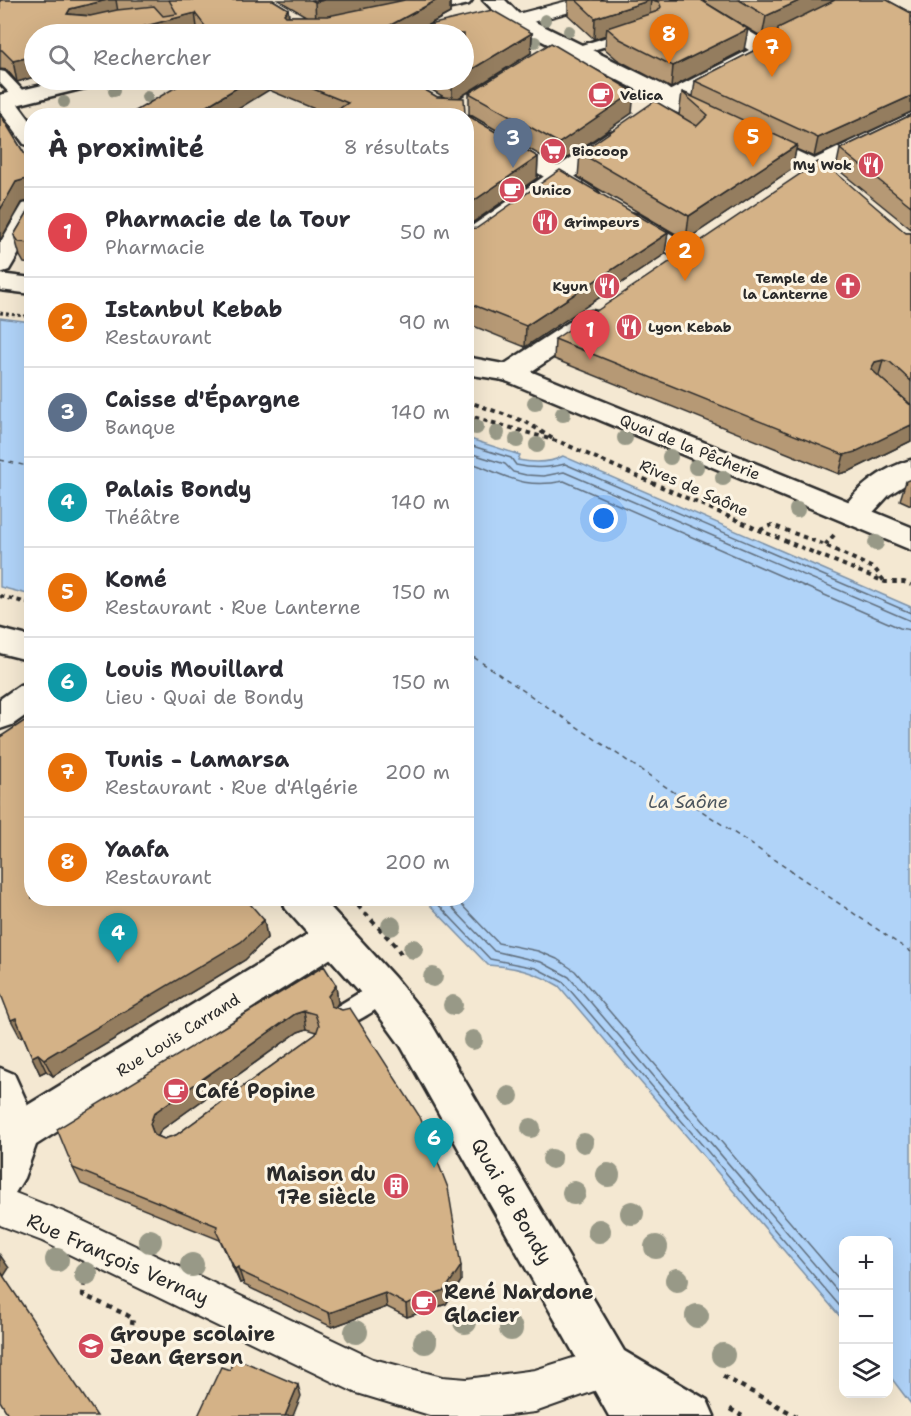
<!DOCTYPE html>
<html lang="fr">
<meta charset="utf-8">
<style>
body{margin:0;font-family:"Shantell Sans",sans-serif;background:#f2f2f3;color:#2b2b33}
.controls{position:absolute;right:18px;bottom:18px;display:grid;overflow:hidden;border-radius:12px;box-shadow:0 6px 24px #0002}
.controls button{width:54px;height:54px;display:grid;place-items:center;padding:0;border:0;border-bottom:2px solid #e1e1e2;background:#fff;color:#2b2b33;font:30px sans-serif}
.you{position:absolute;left:604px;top:519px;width:21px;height:21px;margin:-15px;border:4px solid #fff;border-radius:50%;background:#1a73e8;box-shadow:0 0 0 9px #1a73e833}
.badge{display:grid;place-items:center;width:39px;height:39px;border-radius:50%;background:#d1495b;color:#fff;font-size:20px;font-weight:700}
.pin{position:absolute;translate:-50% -50px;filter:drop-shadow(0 2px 3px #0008)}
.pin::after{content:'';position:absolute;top:32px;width:21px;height:18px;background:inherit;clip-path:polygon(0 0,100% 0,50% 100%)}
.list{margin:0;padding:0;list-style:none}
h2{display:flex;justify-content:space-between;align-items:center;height:78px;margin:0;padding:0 24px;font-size:26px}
h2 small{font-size:20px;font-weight:400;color:#7c7c81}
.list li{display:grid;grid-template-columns:39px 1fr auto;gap:18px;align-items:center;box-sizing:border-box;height:90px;padding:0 24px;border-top:2px solid #e1e1e2}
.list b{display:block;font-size:22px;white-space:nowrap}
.list p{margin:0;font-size:20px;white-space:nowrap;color:#7c7c81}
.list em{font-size:20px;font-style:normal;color:#7c7c81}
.icon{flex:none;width:33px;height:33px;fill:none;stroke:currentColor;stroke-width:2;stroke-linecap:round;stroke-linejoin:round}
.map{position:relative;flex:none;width:911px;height:1416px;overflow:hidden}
.search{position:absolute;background:#fff;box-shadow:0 6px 24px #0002;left:24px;top:24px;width:450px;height:66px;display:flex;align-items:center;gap:15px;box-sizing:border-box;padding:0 21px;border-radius:33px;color:#7c7c81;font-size:22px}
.panel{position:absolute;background:#fff;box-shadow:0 6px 24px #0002;left:24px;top:108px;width:450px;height:798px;border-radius:24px}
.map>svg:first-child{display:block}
.water{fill:#b0d3f8;stroke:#7b90a6;stroke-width:1.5}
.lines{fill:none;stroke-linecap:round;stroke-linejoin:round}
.shore{stroke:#606e7d;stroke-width:1.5}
.ferry{stroke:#4c555e;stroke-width:1.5;stroke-dasharray:5 4.5;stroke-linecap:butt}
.service-casing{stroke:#2b2b2b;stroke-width:5}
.pedestrian-casing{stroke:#2b2b2b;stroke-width:4}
.minor-casing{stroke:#2b2b2b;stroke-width:5}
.tertiary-casing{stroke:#2b2b2b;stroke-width:5}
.primary-casing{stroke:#2b2b2b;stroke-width:5}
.path-far2{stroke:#2b2b2b;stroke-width:3;stroke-dasharray:3 3;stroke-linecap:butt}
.path-far1{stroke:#2b2b2b;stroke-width:4;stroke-dasharray:4.5 4.5;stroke-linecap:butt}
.path{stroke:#2b2b2b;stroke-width:4.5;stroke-dasharray:5 5;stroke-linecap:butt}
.service{fill:#fcf5e5;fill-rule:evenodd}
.pedestrian{fill:#fcf5e5;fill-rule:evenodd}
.minor{fill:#fcf5e5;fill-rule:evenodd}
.tertiary{fill:#fcf5e5;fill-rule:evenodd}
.primary{fill:#fcf5e5;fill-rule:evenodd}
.tree{fill:#989987}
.wall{fill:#b69974;stroke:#2b2b2b;stroke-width:1.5;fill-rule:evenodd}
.shaded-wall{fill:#947d5e;stroke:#2b2b2b;stroke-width:1.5}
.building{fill:#d4b287;stroke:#2b2b2b;stroke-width:1.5;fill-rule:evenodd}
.labels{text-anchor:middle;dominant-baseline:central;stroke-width:6;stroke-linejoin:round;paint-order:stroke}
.far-poi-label{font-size:14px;font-weight:bold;fill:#2b2b2b;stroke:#fcf5e5;text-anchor:start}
.street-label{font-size:16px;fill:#2b2b2b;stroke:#fcf5e5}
.water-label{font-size:18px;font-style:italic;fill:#4c555e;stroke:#fcf5e5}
.near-poi-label{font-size:20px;font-weight:bold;fill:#2b2b2b;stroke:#fcf5e5;text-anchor:start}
.near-street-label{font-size:20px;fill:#2b2b2b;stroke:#fcf5e5}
</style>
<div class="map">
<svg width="911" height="1416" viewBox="0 0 911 1416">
<rect width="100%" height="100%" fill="#f4e8d2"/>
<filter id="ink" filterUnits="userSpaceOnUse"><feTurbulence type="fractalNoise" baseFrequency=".0167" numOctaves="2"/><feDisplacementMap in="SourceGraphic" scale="12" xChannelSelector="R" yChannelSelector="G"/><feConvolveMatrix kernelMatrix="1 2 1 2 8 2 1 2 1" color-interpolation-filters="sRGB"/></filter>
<g filter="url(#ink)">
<g class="water">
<path d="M 0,318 L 31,322 L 31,595 L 0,587 Z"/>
<path d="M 467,438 L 520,455 L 518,460 C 533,463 549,464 563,456 L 911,607 L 911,1404 L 889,1375 L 888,1240 L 844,1240 L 843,1320 L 559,986 C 535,972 515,967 488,965 L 424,899 L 466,898 Z"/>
</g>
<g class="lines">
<g class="shore">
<path d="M 466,444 L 511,458 L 516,465 C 534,469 547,468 565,464 L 911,613"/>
<path d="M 466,452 L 505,464 L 513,472 L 526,475 L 544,476 L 564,472 L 911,621"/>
<path d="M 466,461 C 505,474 520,490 564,481 L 900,628 L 911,630"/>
<path d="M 432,898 L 490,959 L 536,968 L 563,982 L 844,1311"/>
<path d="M 443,898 L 494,951 L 541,962 L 569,977 L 844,1299"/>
<path d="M 455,898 L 498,943 L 538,951 L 557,959 L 575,971 L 844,1285"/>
</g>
<g class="ferry">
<path d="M 0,460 L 32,467"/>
<path d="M 466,652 L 911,952"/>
</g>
<defs>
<g id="service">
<path d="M 633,29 L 638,30 L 640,33 L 638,36 L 577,55 L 570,51 L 572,48 Z"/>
<path d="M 0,71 L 5,72 L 25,93 L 27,96 L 25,99 L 15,99 L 0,83 Z"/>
<path d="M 382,979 L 391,982 L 394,990 C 387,1005 361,1020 345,1026 L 336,1023 L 333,1015 L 336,1007 Z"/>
</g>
<g id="pedestrian">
<path d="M 571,0 L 602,0 L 600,4 L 517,26 L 510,24 L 508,20 L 510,16 Z"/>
<path d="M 0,1187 L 66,1213 L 373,1359 L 442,1377 L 467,1379 L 535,1370 L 608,1347 L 622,1353 L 628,1367 L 622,1381 L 535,1412 L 501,1416 L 433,1416 L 354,1392 L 42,1241 L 0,1225 Z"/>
</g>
<g id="minor">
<path d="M 673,0 L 697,0 L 770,44 L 773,49 L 765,59 L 677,105 L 669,107 L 661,105 L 658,100 L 661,95 L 749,50 L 676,4 Z"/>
<path d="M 4,94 L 12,96 L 32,123 L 32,146 L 24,144 L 0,111 L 0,95 Z"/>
<path d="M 911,113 L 911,129 L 822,173 L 814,175 L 806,173 L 802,168 L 806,163 Z"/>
<path d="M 466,116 L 474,118 L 554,163 L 596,190 L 600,195 L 596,200 L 588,202 L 580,200 L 538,173 L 466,133 Z"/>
<path d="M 32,202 L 32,231 L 9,270 L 0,273 L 0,243 L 23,204 Z"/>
<path d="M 630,213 L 639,215 L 696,249 L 699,254 L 696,259 L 687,261 L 678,259 L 621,225 L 618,220 L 621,215 Z"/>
<path d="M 911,460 L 911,481 L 889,495 L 864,522 L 854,525 L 844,522 L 839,515 C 855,488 881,469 911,460 Z"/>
<path d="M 32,682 L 32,711 L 12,725 L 0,729 L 0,699 L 20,685 Z"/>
<path d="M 334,921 L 347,926 L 353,937 L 347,948 L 36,1145 L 24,1178 L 15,1193 L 0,1199 L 0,1068 L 14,1074 L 28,1105 L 321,926 Z"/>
</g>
<g id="tertiary">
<path d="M 433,0 L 472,0 L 469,4 L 406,18 L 399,16 L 396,12 L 399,8 Z"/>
<path d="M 483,0 L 505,0 L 519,14 L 663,85 L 677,95 L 822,163 L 826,168 L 822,173 L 814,175 L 806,173 L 661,105 L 647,95 L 505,22 Z"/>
<path d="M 64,80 L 100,80 L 97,85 L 0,109 L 0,95 Z"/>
<path d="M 615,131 L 623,133 L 626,138 L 623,143 L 475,247 L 466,249 L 466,230 L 607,133 Z"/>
<path d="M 592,311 L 601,313 L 605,319 L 601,325 L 520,379 L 510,382 L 500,379 L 496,373 L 500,367 L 583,313 Z"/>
</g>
<g id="primary">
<path d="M 0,274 L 32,278 L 32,294 L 0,290 Z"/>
<path d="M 466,357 L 520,367 L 911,527 L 911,550 L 504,380 L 466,374 Z"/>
<path d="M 0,629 L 32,637 L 32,661 L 0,653 Z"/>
<path d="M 281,898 L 322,898 L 395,978 L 429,1020 L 624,1351 L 707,1400 L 714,1416 L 609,1416 L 401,1046 L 369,1002 L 286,909 Z"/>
</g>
</defs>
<use href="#service" class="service-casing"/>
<use href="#pedestrian" class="pedestrian-casing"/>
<use href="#minor" class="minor-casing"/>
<use href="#tertiary" class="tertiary-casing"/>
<use href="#primary" class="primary-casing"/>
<path class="path-far2" d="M 0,313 L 32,317"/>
<g class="path-far1">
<path d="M 466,401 L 526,422 L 553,439"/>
<path d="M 466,415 L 560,442 L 759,530 L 885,582 L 904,582 L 911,585"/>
<path d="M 760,530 L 772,525 L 825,545 L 875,569 L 884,581"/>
<path d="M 825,545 L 834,535"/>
<path d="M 0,596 L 32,604"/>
</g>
<g class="path">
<path d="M 351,898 L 395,945 L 402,956"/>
<path d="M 85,1282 L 83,1295 L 127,1315 L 133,1319 L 132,1324"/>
<path d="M 723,1376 L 796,1416"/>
<path d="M 730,1409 L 742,1416"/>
</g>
<use href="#service" class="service"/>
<use href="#pedestrian" class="pedestrian"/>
<use href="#minor" class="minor"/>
<use href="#tertiary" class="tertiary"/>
<use href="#primary" class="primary"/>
</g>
<g class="tree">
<circle cx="545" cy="20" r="6"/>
<circle cx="569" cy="31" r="6"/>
<circle cx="535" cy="42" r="6"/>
<circle cx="114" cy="91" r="6"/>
<circle cx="147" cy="97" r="6"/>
<circle cx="64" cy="102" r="6"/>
<circle cx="535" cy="403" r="8"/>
<circle cx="563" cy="414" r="8"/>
<circle cx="476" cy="427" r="8"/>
<circle cx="497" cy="433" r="8"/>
<circle cx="625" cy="438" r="8"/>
<circle cx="517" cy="440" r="8"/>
<circle cx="537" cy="445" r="8"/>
<circle cx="670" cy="457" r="8"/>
<circle cx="696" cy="467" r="8"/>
<circle cx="723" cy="478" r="8"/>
<circle cx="797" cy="510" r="8"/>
<circle cx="876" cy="543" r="8"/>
<circle cx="391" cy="926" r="10"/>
<circle cx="413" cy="949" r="10"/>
<circle cx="433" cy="977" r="10"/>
<circle cx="453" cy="1005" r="10"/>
<circle cx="473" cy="1040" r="10"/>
<circle cx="509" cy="1096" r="10"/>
<circle cx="531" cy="1128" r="10"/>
<circle cx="584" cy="1143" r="10"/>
<circle cx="552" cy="1159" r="10"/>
<circle cx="608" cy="1175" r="12"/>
<circle cx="574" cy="1193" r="12"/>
<circle cx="632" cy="1213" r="12"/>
<circle cx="599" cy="1231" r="12"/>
<circle cx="150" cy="1241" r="12"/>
<circle cx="656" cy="1247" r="12"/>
<circle cx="57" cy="1260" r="12"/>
<circle cx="192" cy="1265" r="12"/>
<circle cx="86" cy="1274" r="12"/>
<circle cx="677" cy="1280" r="12"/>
<circle cx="697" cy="1316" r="12"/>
<circle cx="465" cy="1322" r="12"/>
<circle cx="511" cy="1329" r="12"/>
<circle cx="356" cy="1332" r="12"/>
<circle cx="425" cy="1342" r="12"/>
<circle cx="723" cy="1355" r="12"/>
</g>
<g class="wall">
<path d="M 0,0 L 273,0 L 288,9 L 289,16 L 306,16 L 278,0 L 450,0 L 450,13 L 427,26 L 532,33 L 531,53 L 459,98 L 465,114 L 538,157 L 537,178 L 466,227 L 466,116 L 329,115 L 269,90 L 188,80 L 408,80 L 437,97 L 444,97 L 415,80 L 464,80 L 464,34 L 34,34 L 34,77 L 17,82 L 7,70 L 0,69 Z"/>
<path d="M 568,0 L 701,0 L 744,50 L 671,88 L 618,60 L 605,49 L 606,35 L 594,39 L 568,15 Z"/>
<path d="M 701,0 L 887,0 L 911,13 L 911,112 L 814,157 L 796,149 L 792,169 L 686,240 L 578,177 L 580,153 L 679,115 L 682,92 L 693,96 L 695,81 L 769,43 L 777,34 L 777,30 L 762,37 Z"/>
<path d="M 469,93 L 632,113 L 557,165 L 469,114 Z"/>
<path d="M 0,114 L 32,166 L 32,264 L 24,263 L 20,256 L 14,235 L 29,210 L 29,201 L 21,203 L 0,241 Z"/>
<path d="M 911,115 L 911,229 L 836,168 L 840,149 Z"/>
<path d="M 466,229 L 665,254 L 525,347 L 466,323 Z"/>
<path d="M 906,233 L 911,233 L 911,441 L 850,471 L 839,474 L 554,359 L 555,339 ZM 885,382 L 907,401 L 911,405 L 909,404 Z"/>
<path d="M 911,479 L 911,505 L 900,500 L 906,481 Z"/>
<path d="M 264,920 L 267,938 L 245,960 L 53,1076 L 46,1071 L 40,1074 L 23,1036 L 20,1037 Z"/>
<path d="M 336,985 L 338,1003 L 335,1007 L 342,1010 L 461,1281 L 446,1304 L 407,1317 L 387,1307 L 332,1327 L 244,1285 L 243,1282 L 240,1283 L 220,1240 L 81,1184 L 73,1168 ZM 307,1029 L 317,1032 L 316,1034 L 176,1135 L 164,1139 L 158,1136 L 161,1130 L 298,1032 Z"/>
</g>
<g class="shaded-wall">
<path d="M 107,0 L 116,0 L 119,18 L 67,14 L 70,9 Z"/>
<path d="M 324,0 L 415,0 L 316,22 L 315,2 Z"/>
<path d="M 437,0 L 450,0 L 450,13 L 411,34 L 374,34 Z"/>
<path d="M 651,0 L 649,21 L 607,28 L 606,35 L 594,39 L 595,18 Z"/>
<path d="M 801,0 L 842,0 L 762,37 L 766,16 Z"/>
<path d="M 288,9 L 290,29 L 284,14 Z"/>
<path d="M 195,13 L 198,34 L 115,34 Z"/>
<path d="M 748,29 L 744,50 L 671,88 L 673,66 Z"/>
<path d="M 532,33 L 531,53 L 452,102 L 452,81 L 455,80 L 464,80 L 464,74 Z"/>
<path d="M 34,56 L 34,77 L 17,82 L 13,61 Z"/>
<path d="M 250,80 L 268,80 L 269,90 L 227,116 L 195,116 L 195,113 Z"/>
<path d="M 634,92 L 632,113 L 557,165 L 559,143 Z"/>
<path d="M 911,96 L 911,112 L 814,157 L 818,138 Z"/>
<path d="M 797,145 L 792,169 L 686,240 L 689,216 Z"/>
<path d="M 538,157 L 537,178 L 466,227 L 466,206 Z"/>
<path d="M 26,179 L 32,200 L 21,203 L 0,241 L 0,210 L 16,182 Z"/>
<path d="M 668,233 L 665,254 L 525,347 L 526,326 Z"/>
<path d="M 883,360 L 878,379 L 871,369 L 875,362 Z"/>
<path d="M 911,425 L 911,441 L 850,471 L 839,474 L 844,455 Z"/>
<path d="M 264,920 L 267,938 L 245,960 L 53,1076 L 44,1059 Z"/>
<path d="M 336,985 L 338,1003 L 331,1014 L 328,996 Z"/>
<path d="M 304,1011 L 307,1029 L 298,1032 L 161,1130 L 156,1140 L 150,1124 L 154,1113 L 295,1014 Z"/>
<path d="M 16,1018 L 24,1036 L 20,1037 L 11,1020 Z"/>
<path d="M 38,1054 L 46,1071 L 40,1074 L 32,1057 Z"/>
<path d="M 0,1255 L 9,1268 L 4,1276 L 0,1271 Z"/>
<path d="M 461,1266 L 461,1281 L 446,1304 L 407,1317 L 406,1304 Z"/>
<path d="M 238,1267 L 243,1282 L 240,1283 L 235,1269 Z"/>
<path d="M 385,1293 L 387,1307 L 332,1327 L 329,1313 Z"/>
<path d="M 298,1385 L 301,1396 L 293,1416 L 285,1416 Z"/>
</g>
<g class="building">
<path d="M 0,0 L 107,0 L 70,9 L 67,14 L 90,16 L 117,10 L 154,6 L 163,16 L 177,14 L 169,0 L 273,0 L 288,9 L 284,14 L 286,16 L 328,16 L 405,0 L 437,0 L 374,34 L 211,34 L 195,13 L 115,34 L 34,34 L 34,56 L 13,61 L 2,50 L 0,50 Z"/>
<path d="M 311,0 L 324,0 L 315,2 Z"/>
<path d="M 576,0 L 651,0 L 595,18 Z"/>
<path d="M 652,0 L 701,0 L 748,29 L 673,66 L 620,39 L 607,28 L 658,11 L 661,7 L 659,2 Z"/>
<path d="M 739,0 L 801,0 L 766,16 Z"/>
<path d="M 835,0 L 887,0 L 911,13 L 911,96 L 818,138 L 695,81 L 769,43 L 778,32 L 778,28 Z"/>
<path d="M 492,10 L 532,33 L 464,74 L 464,34 L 392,34 Z"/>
<path d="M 551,43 L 634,92 L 559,143 L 469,93 Z"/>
<path d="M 188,80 L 250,80 L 195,113 L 201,116 L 127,116 Z"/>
<path d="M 291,80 L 408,80 L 437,97 L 464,98 L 465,114 L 538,157 L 466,206 L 466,116 L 328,116 L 348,103 Z"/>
<path d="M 682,92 L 797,145 L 689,216 L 580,153 L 655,101 L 697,126 L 708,115 Z"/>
<path d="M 0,114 L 32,166 L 32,243 L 19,242 L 14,235 L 29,210 L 29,181 L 26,179 L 16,182 L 0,210 Z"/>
<path d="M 911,115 L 911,206 L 840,149 Z"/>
<path d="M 818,162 L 834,171 L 906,233 L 911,233 L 911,381 L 890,362 L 883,360 L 875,362 L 871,369 L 909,404 L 911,405 L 911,425 L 855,452 L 844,455 L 555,339 Z"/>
<path d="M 560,170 L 668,233 L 526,326 L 466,302 L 466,229 L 477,228 Z"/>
<path d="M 32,716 L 32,898 L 245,898 L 264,920 L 241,942 L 44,1059 L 38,1054 L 32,1057 L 16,1018 L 11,1020 L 0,992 L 0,737 Z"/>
<path d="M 324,966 L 336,985 L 328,996 L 331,1006 L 342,1010 L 350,1008 L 420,1117 L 448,1188 L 461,1266 L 445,1290 L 406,1304 L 385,1293 L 329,1313 L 239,1271 L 238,1267 L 235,1269 L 216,1231 L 217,1226 L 73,1168 L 57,1129 ZM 304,1011 L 315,1014 L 319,1025 L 316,1034 L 176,1135 L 164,1139 L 154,1135 L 150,1124 L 154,1113 L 295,1014 Z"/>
<path d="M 0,1271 L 97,1416 L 9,1416 L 0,1401 Z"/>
<path d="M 233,1357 L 298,1385 L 285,1416 L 198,1416 L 221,1367 L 230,1370 Z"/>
</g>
</g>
<defs>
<symbol id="cafe-disc" viewBox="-11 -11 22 22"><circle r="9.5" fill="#d1495b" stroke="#fcf5e5"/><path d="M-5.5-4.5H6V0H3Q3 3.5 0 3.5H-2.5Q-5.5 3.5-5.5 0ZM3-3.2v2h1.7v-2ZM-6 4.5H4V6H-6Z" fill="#fff"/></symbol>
<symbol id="supermarket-disc" viewBox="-11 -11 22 22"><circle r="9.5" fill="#d1495b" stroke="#fcf5e5"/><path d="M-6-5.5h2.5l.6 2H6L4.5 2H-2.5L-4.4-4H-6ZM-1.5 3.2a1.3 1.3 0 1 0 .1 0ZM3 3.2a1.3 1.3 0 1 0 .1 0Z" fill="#fff"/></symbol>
<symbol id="restaurant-disc" viewBox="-11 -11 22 22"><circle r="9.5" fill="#d1495b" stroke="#fcf5e5"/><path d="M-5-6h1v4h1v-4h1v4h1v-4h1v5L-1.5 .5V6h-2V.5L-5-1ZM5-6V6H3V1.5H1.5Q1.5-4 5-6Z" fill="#fff"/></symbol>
<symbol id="church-disc" viewBox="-11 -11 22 22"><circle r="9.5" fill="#d1495b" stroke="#fcf5e5"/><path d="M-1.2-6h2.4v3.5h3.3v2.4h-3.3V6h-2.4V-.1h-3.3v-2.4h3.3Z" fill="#fff"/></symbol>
<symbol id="building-disc" viewBox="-11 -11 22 22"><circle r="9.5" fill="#d1495b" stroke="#fcf5e5"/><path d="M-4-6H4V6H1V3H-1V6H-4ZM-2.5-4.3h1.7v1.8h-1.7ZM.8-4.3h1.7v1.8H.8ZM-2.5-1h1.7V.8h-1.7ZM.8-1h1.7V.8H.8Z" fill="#fff"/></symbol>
<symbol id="school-disc" viewBox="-11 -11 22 22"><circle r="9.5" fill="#d1495b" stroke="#fcf5e5"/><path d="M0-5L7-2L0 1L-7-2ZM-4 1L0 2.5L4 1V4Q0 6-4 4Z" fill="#fff"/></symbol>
</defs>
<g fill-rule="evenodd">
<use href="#cafe-disc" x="586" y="80" width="30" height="30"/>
<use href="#supermarket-disc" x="538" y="136" width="30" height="30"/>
<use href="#restaurant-disc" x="856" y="150" width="30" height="30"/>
<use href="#cafe-disc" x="497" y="175" width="30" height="30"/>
<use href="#restaurant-disc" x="530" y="207" width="30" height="30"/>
<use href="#restaurant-disc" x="592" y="271" width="30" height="30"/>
<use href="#church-disc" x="833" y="271" width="30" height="30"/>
<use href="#restaurant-disc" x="614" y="312" width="30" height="30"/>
<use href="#cafe-disc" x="161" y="1076" width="30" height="30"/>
<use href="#building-disc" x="381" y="1171" width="30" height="30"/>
<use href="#cafe-disc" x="409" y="1288" width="30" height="30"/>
<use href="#school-disc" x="76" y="1331" width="30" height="30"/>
</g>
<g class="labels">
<g class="far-poi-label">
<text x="620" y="95">Velica</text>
<text x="572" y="151">Biocoop</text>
<text x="852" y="165" text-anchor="end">My Wok</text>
<text x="532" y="190">Unico</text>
<text x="564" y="222">Grimpeurs</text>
<text x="828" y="278" text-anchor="end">Temple de<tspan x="828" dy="16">la Lanterne</tspan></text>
<text x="588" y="286" text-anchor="end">Kyun</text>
<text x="648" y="327">Lyon Kebab</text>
</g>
<g class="street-label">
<text transform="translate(690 447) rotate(22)">Quai de la Pêcherie</text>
<text transform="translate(694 488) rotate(24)">Rives de Saône</text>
<text transform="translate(178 1035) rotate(-32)">Rue Louis Carrand</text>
</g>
<g class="water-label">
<text x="688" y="802">La Saône</text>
</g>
<g class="near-poi-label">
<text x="195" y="1091">Café Popine</text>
<text x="376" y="1174" text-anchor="end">Maison du<tspan x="376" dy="23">17e siècle</tspan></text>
<text x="444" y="1292">René Nardone<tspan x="444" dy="23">Glacier</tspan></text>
<text x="110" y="1334">Groupe scolaire<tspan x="110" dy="23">Jean Gerson</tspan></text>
</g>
<g class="near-street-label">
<text transform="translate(512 1201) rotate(60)">Quai de Bondy</text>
<text transform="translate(118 1259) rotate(24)">Rue François Vernay</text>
</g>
</g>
</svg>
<div class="controls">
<button>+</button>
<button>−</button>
<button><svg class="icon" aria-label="layers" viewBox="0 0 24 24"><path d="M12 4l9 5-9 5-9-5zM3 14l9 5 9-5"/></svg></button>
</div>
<div class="you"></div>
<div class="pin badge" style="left:590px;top:360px;background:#e0444e">1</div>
<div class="pin badge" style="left:685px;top:281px;background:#e8710a">2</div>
<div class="pin badge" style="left:513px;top:168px;background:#5c6f8a">3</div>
<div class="pin badge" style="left:118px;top:963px;background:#0f9aa8">4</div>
<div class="pin badge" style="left:753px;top:167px;background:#e8710a">5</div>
<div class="pin badge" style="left:434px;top:1168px;background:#0f9aa8">6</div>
<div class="pin badge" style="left:772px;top:77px;background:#e8710a">7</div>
<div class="pin badge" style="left:669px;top:64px;background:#e8710a">8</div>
<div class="search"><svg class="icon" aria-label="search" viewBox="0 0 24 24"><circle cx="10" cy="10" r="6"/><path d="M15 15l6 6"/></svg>Rechercher</div>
<section class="panel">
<h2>À proximité<small>8 résultats</small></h2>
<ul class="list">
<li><span class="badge" style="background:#e0444e">1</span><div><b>Pharmacie de la Tour</b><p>Pharmacie</p></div><em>50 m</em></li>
<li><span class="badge" style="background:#e8710a">2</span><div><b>Istanbul Kebab</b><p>Restaurant</p></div><em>90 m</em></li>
<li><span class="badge" style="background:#5c6f8a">3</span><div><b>Caisse d'Épargne</b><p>Banque</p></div><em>140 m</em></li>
<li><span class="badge" style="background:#0f9aa8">4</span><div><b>Palais Bondy</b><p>Théâtre</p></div><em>140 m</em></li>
<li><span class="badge" style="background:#e8710a">5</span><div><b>Komé</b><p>Restaurant · Rue Lanterne</p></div><em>150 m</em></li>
<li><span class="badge" style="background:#0f9aa8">6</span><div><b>Louis Mouillard</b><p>Lieu · Quai de Bondy</p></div><em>150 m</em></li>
<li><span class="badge" style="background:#e8710a">7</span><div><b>Tunis - Lamarsa</b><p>Restaurant · Rue d'Algérie</p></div><em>200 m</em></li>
<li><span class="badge" style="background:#e8710a">8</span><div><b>Yaafa</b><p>Restaurant</p></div><em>200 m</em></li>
</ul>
</section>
</div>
